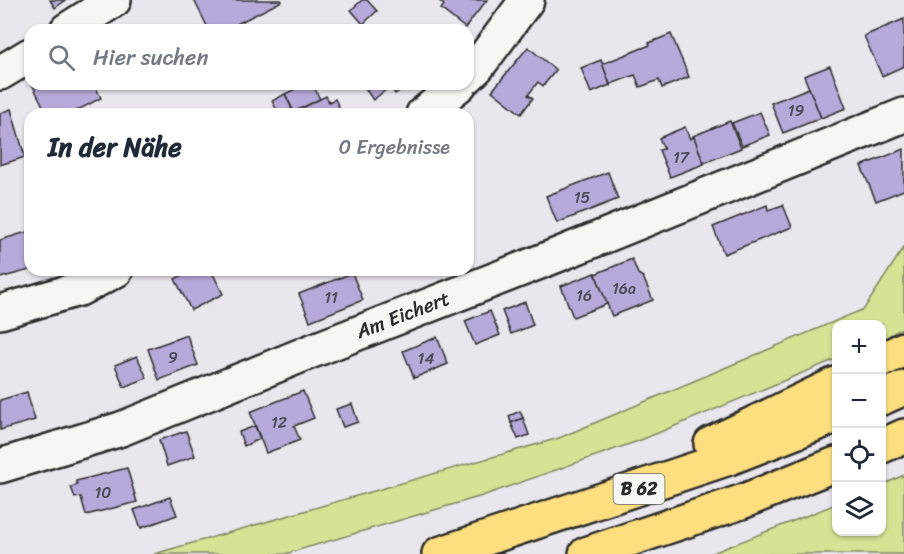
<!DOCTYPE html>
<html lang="de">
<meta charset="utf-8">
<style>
body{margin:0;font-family:Sriracha,sans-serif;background:#f2f2f3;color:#1f2937}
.controls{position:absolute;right:18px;bottom:18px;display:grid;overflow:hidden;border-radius:12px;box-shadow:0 2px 4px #0004}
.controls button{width:54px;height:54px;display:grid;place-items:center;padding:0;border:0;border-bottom:2px solid #e0e1e3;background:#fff;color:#1f2937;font:30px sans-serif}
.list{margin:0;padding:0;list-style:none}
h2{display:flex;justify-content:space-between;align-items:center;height:78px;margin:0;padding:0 24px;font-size:26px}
h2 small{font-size:20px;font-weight:400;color:#747a83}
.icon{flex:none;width:33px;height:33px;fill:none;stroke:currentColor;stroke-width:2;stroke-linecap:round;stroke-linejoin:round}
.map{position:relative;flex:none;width:904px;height:554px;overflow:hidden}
.search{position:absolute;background:#fff;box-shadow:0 2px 4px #0004;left:24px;top:24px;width:450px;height:66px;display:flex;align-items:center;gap:15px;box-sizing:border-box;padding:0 21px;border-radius:18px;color:#747a83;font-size:22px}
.panel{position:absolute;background:#fff;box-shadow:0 2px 4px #0004;left:24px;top:108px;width:450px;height:168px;border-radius:18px}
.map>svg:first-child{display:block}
.green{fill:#d6e294;stroke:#808660;stroke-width:1.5}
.building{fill:#b7a9d9;stroke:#2b2b2b;stroke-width:1.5}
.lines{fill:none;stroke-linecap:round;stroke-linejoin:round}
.minor-casing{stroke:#2b2b2b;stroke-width:38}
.tertiary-casing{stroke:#2b2b2b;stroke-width:38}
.trunk-casing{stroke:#2b2b2b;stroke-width:38}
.minor{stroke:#f6f6f2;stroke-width:33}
.tertiary{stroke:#f6f6f2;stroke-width:33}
.trunk{stroke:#fddf80;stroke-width:33}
.labels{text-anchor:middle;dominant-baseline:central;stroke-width:4.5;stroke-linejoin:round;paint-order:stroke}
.number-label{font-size:16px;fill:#4e4a56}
.shield{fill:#f6f6f2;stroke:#686867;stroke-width:1.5}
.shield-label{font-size:18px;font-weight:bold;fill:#2b2b2b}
.street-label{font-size:20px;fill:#2b2b2b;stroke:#f6f6f2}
</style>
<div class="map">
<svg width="904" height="554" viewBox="0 0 904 554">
<rect width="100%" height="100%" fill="#e9e7ed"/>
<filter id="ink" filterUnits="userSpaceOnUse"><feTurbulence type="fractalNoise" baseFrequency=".0167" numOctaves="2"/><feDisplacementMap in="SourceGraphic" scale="12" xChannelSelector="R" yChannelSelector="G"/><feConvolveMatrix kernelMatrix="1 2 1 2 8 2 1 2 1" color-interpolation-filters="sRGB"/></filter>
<g filter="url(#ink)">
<g class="green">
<path d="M 904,247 L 904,327 L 882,340 L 882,324 L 836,324 L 836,359 L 641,440 L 482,496 L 285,554 L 154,554 L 559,438 L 864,309 Z"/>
<path d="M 904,475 L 904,554 L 710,554 L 836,504 L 836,532 L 882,532 L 882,485 Z"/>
</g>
<g class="building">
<path d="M 50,0 L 66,0 L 55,8 Z"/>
<path d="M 194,0 L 281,0 L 282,1 L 225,30 L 209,30 Z"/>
<path d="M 362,0 L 367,0 L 377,11 L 363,24 L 351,10 Z"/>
<path d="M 438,0 L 487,0 L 465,28 L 441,9 L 444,5 Z"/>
<path d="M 904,19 L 904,66 L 882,76 L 864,36 Z"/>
<path d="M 671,34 L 689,77 L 662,88 L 659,80 L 640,87 L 635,75 L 611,84 L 611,87 L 602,64 L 650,45 L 649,43 Z"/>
<path d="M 528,47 L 556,70 L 543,86 L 538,82 L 528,95 L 533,98 L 521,114 L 492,91 Z"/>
<path d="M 601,60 L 610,85 L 591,93 L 581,68 Z"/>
<path d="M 830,66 L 846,108 L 821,118 L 804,76 Z"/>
<path d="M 32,84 L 94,84 L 101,98 L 74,112 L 75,114 L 47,114 Z"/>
<path d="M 253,84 L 267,84 L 256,89 Z"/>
<path d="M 305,84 L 312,84 L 320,99 L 294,112 L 285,94 Z"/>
<path d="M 362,84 L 389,84 L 391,86 L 373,100 Z"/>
<path d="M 389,84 L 410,84 L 395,94 Z"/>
<path d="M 809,88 L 821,118 L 783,133 L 771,103 Z"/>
<path d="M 285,94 L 292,109 L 279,114 L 272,101 Z"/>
<path d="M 326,96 L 329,102 L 335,99 L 340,109 L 335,112 L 336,114 L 295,114 L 294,112 Z"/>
<path d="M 11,109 L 25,157 L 0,165 L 0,113 Z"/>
<path d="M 760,112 L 770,135 L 742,146 L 732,123 Z"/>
<path d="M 730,121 L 741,148 L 704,163 L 693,136 Z"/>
<path d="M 685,127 L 690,139 L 694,137 L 704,164 L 670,177 L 659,150 L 664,149 L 659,138 Z"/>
<path d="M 904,149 L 904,190 L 876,201 L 861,166 Z"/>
<path d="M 608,172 L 618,199 L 557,223 L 546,196 Z"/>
<path d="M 767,205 L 768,210 L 783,205 L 792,227 L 724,254 L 713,227 Z"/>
<path d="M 30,231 L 30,270 L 0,278 L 0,240 Z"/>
<path d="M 632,259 L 638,274 L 643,277 L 653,300 L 612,316 L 595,274 Z"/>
<path d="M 192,270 L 211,270 L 223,294 L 191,310 L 175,279 Z"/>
<path d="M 352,273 L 363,300 L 310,321 L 299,294 Z"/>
<path d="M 595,273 L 607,304 L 573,317 L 561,286 Z"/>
<path d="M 525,302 L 533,325 L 511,334 L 502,311 Z"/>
<path d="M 490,311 L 500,335 L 475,345 L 465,321 Z"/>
<path d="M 187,335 L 198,365 L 159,380 L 148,349 Z"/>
<path d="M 437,337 L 448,364 L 414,378 L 403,351 Z"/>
<path d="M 137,356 L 147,378 L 124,387 L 115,365 Z"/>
<path d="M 303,391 L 314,418 L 294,426 L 300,440 L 266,453 L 250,412 Z"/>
<path d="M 27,392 L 35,420 L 0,430 L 0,400 Z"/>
<path d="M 352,404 L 358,422 L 343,427 L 336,409 Z"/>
<path d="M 520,411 L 523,418 L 511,423 L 509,416 Z"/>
<path d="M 523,418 L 529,435 L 518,439 L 511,423 Z"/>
<path d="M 255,426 L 260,439 L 244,446 L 239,432 Z"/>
<path d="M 186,431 L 195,456 L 167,466 L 159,440 Z"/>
<path d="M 127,468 L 137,502 L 86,515 L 81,497 L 75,498 L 71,487 L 77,485 L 76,481 Z"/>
<path d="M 170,497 L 177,515 L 141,528 L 134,510 Z"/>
</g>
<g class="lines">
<defs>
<g id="minor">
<path d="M 67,30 L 114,0"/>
<path d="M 0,73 L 30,55"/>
<path d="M 468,76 L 478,66 L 527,0"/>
<path d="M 423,114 L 460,84"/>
<path d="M 0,312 L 79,289 L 116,270"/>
</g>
<path id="tertiary" d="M 0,466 L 121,429 L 312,351 L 555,256 L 904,115"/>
<g id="trunk">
<path d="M 882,360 L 904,349"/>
<path d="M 882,398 L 904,388"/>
<path d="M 711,444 L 836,384"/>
<path d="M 882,446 L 904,436"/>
<path d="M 439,554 L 729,458 L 836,416"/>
<path d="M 586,554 L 744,501 L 836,464"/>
</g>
</defs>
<use href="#minor" class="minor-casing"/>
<use href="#tertiary" class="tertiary-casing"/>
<use href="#trunk" class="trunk-casing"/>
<use href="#minor" class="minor"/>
<use href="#tertiary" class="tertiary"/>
<use href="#trunk" class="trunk"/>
</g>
</g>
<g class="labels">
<g class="number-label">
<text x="796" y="110">19</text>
<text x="681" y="157">17</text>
<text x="582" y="197">15</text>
<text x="624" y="288">16a</text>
<text x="584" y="295">16</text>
<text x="331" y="297">11</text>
<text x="173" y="357">9</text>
<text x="426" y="358">14</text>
<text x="279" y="422">12</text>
<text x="103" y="492">10</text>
</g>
<rect class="shield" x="613.5" y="474" width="51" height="30" rx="4.5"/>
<g class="shield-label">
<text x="639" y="489">B 62</text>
</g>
<g class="street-label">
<text transform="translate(403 315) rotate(-21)">Am Eichert</text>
</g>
</g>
</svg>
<div class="controls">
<button>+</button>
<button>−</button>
<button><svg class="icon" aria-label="locate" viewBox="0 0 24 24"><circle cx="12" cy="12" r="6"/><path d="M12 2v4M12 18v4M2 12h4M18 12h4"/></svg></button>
<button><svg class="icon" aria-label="layers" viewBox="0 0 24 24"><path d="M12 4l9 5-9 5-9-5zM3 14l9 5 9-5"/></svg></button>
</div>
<div class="search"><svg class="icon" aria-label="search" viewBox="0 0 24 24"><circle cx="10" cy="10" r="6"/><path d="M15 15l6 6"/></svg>Hier suchen</div>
<section class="panel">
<h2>In der Nähe<small>0 Ergebnisse</small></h2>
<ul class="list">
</ul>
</section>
</div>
